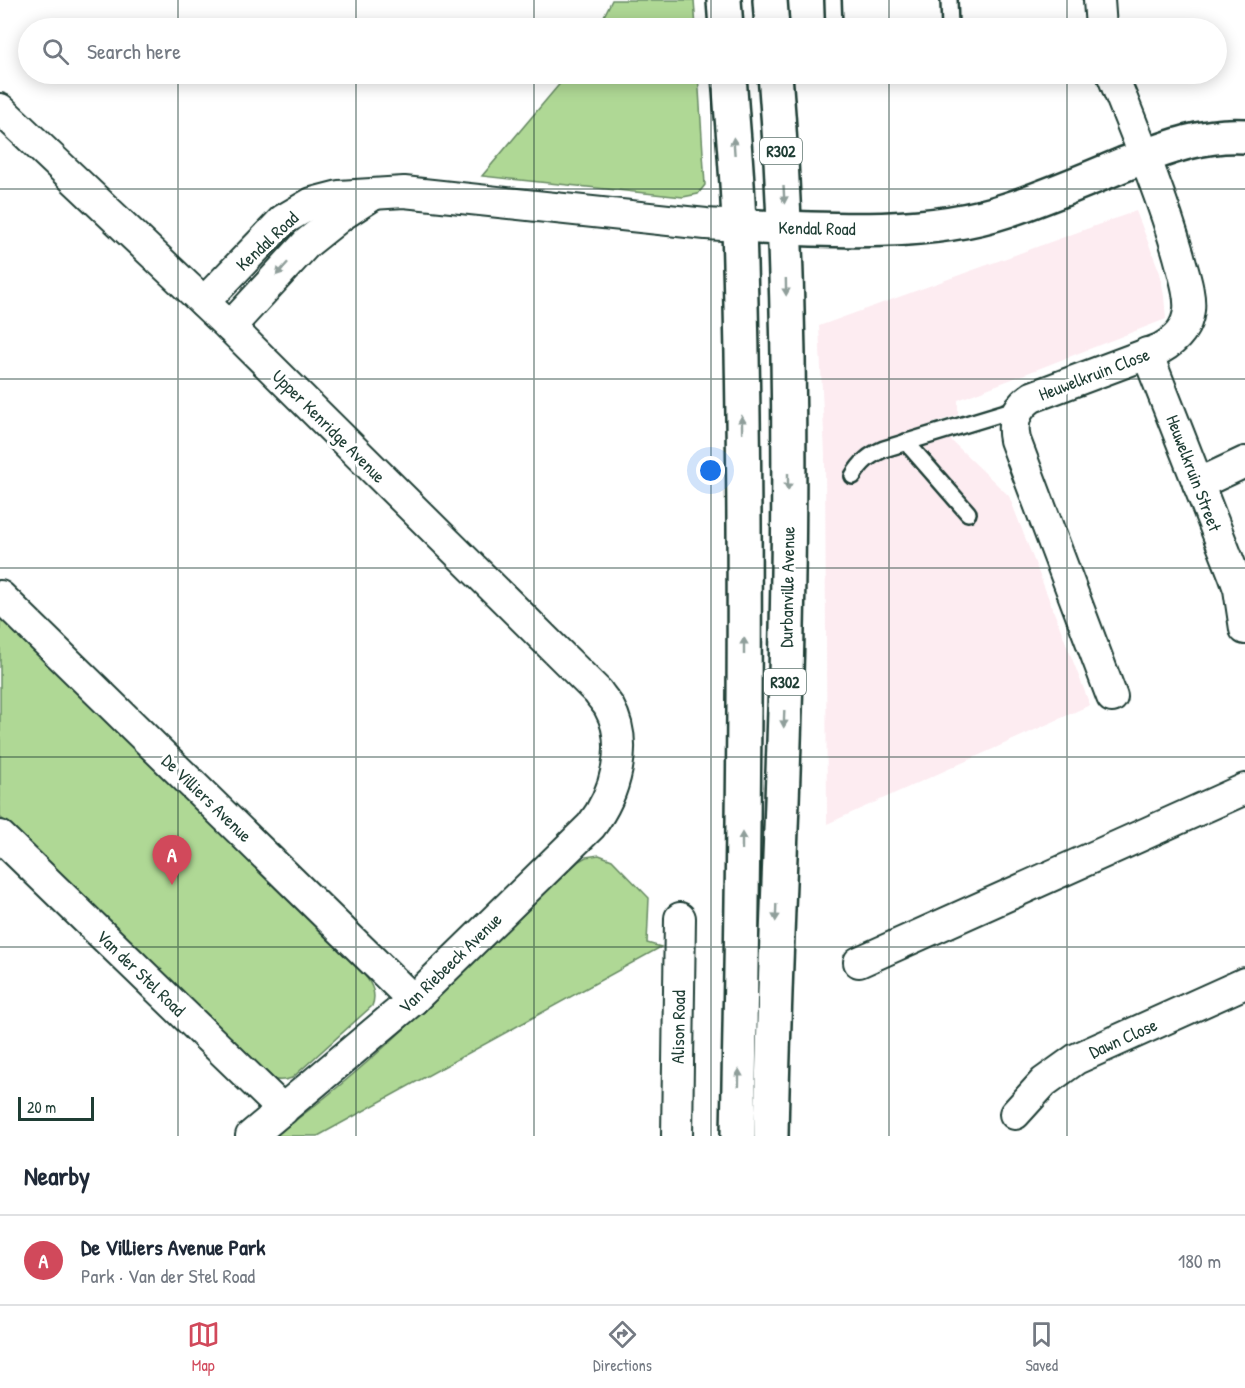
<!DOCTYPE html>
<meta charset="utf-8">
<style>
body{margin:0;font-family:"Patrick Hand",sans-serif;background:#f6f6f7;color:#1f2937}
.scale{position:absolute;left:18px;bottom:15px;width:76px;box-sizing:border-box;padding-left:6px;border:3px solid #1f3d34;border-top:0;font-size:16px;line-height:21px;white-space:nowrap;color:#1f3d34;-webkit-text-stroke:4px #fff;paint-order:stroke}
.you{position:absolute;left:711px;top:471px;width:21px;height:21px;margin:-15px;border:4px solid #fff;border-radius:50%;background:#1a73e8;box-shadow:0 0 0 9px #1a73e833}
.badge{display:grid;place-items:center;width:39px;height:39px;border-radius:50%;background:#d1495b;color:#fff;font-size:20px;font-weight:700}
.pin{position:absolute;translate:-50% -50px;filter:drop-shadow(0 2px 3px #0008)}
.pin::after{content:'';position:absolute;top:32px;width:21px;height:18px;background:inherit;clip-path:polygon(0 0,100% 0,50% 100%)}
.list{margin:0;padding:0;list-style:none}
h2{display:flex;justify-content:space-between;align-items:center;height:78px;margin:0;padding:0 24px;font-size:26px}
h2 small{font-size:20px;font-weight:400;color:#747a83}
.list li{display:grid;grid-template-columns:39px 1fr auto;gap:18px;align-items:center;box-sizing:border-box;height:90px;padding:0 24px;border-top:2px solid #e0e1e3}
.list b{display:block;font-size:22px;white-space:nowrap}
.list p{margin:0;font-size:20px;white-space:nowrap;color:#747a83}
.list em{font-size:20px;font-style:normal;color:#747a83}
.icon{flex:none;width:33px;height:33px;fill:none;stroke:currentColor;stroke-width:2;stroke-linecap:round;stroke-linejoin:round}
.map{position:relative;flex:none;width:1245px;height:1136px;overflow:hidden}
.search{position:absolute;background:#fff;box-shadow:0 3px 15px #0003;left:18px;right:18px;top:18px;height:66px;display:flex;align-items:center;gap:15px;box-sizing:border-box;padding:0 21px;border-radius:33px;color:#747a83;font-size:22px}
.sheet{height:168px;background:#fff}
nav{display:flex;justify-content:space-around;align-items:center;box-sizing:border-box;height:84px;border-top:2px solid #e0e1e3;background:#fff;font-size:16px;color:#747a83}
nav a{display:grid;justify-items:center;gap:3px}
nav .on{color:#d1495b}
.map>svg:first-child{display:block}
.built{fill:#fdecf1}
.green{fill:#afd895;stroke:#678a64;stroke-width:1.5}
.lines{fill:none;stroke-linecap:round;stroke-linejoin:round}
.lane-casing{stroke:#1f3d34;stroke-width:20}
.street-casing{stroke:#1f3d34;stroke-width:34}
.secondary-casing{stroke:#1f3d34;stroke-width:38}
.primary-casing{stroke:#1f3d34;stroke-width:38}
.lane{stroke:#fff;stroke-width:15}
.street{stroke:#fff;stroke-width:30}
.secondary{stroke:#fff;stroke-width:33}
.primary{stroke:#fff;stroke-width:33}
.oneway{fill:#8f9e9a}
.grid{fill:none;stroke:#1f3d34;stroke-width:1.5;stroke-opacity:0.55}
.labels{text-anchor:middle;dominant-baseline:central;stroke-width:6;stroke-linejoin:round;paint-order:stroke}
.shield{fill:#fff;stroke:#627771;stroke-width:1.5}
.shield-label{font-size:16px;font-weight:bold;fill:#1f3d34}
.street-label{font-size:18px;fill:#1f3d34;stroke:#fff}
</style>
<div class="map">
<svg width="1245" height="1136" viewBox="0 0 1245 1136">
<rect width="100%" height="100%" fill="#fff"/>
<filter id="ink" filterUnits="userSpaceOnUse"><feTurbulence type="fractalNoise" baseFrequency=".0167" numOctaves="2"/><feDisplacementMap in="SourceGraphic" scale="12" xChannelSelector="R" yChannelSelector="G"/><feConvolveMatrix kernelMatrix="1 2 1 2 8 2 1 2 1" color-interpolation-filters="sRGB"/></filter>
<g filter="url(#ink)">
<path class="built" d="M 1136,211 L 1160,273 L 1164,296 L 1166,319 L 958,400 L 958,415 L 933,423 L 1009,496 L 1090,705 L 827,824 L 825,455 L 819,326 Z"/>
<g class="green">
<path d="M 612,0 L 694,0 L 696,28 L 598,28 Z"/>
<path d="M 568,74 L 698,74 L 705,185 L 698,194 L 683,197 L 482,176 Z"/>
<path d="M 0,615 L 345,954 C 357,968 381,985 372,1006 L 292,1078 C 281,1082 272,1081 262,1075 L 0,817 Z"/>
<path d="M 599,855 L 612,860 L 649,898 L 647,943 L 661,947 L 318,1136 L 274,1136 C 387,1056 479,954 579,861 L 586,857 Z"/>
</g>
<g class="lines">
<defs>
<g id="lane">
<path d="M 833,0 L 834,28"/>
<path d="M 949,0 L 950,28"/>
<path d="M 906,442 L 968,513"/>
<path d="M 853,476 C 861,462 870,455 884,449 L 1019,408"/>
</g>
<g id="street">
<path d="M 1099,0 L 1101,28"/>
<path d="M 0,109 L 230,327 L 598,692 C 601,697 606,702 609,707 C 630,744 615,795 591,826 L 413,1000 L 251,1136"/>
<path d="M 204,302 L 283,220 L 312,203 L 339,196 L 404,192 L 706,224 L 739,226"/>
<path d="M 230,327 L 307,243 L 342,215 L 373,195"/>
<path d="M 1147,353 L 1234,575 L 1239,589 L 1245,629"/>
<path d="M 1198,484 L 1245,462"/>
<path d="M 0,596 L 413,1000"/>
<path d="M 1112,697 L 1015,440 C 1011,421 1016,408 1032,397 L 1160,349 C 1176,340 1187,329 1189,310 C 1191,293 1183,272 1179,256 C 1161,194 1136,134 1112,74"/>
<path d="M 0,836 L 283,1110"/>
<path d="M 859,962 L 1245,789"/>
<path d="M 1015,1114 L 1044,1082 L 1076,1059 L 1245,983"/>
<path d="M 677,1136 L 680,918"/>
</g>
<path id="secondary" d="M 739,226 C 823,230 926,237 1007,210 C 1046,197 1084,181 1122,165 C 1162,150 1201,133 1245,136"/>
<g id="primary">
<path d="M 724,0 L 726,28"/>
<path d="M 770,0 L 772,28"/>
<path d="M 729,74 C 732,125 738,177 739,228 C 748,531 744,833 738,1136"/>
<path d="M 771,1136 C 774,967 784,798 787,629 C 791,444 790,258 775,74"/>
</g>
</defs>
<use href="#lane" class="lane-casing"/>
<use href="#street" class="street-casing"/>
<use href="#secondary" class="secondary-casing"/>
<use href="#primary" class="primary-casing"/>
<use href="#lane" class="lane"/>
<use href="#street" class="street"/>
<use href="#secondary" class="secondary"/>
<use href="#primary" class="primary"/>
</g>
<defs><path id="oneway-solid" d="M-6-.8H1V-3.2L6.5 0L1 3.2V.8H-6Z" transform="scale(1.5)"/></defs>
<g class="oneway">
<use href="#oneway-solid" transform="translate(734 146) rotate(-94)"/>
<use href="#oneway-solid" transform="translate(784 195) rotate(87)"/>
<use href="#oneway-solid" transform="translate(282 269) rotate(132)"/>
<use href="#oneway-solid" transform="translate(786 287) rotate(89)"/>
<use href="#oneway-solid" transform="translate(742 424) rotate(-91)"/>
<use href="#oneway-solid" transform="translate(788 482) rotate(90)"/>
<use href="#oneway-solid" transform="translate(744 646) rotate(-90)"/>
<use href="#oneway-solid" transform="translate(784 719) rotate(92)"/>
<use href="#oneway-solid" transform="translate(742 841) rotate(-90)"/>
<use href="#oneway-solid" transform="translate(776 913) rotate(92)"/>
<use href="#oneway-solid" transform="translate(739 1078) rotate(-89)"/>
</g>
</g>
<path class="grid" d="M 178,0 L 178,28M 356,0 L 356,28M 534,0 L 534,28M 711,0 L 711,28M 889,0 L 889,28M 1067,0 L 1067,28M 178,74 L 178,1136M 356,74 L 356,1136M 534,74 L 534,1136M 711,74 L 711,1136M 889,74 L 889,1136M 1067,74 L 1067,1136M 0,189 L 1245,189M 0,379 L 1245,379M 0,568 L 1245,568M 0,757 L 1245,757M 0,947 L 1245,947"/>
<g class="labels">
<g class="shield">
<rect x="760" y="138" width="42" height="26" rx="4.5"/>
<rect x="764" y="669" width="42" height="26" rx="4.5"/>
</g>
<g class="shield-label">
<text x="781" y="151">R302</text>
<text x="785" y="682">R302</text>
</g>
<g class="street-label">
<text transform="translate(817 228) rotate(1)">Kendal Road</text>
<text transform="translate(267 241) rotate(-43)">Kendal Road</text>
<text transform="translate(1094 374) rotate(-21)">Heuwelkruin Close</text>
<text transform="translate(329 426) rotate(45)">Upper Kenridge Avenue</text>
<text transform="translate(1194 473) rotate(69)">Heuwelkruin Street</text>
<text transform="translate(787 587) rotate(-89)">Durbanville Avenue</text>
<text transform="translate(207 798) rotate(44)">De Villiers Avenue</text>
<text transform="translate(450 963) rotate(-44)">Van Riebeeck Avenue</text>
<text transform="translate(141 973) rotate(44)">Van der Stel Road</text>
<text transform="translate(678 1027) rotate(-89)">Alison Road</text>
<text transform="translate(1123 1038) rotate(-24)">Dawn Close</text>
</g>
</g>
</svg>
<div class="scale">20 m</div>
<div class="you"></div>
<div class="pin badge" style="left:172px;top:885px">A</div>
<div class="search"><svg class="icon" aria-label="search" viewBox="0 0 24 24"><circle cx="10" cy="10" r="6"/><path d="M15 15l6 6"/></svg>Search here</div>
</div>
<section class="sheet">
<h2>Nearby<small></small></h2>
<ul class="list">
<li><span class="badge">A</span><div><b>De Villiers Avenue Park</b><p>Park · Van der Stel Road</p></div><em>180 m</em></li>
</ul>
</section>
<nav>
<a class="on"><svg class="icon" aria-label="map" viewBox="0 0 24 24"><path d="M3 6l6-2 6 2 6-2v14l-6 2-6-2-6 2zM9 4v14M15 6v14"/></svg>Map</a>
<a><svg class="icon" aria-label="directions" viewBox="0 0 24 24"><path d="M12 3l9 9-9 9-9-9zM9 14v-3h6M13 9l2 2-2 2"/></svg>Directions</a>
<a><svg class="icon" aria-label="saved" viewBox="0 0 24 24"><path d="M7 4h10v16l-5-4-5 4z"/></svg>Saved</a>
</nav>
